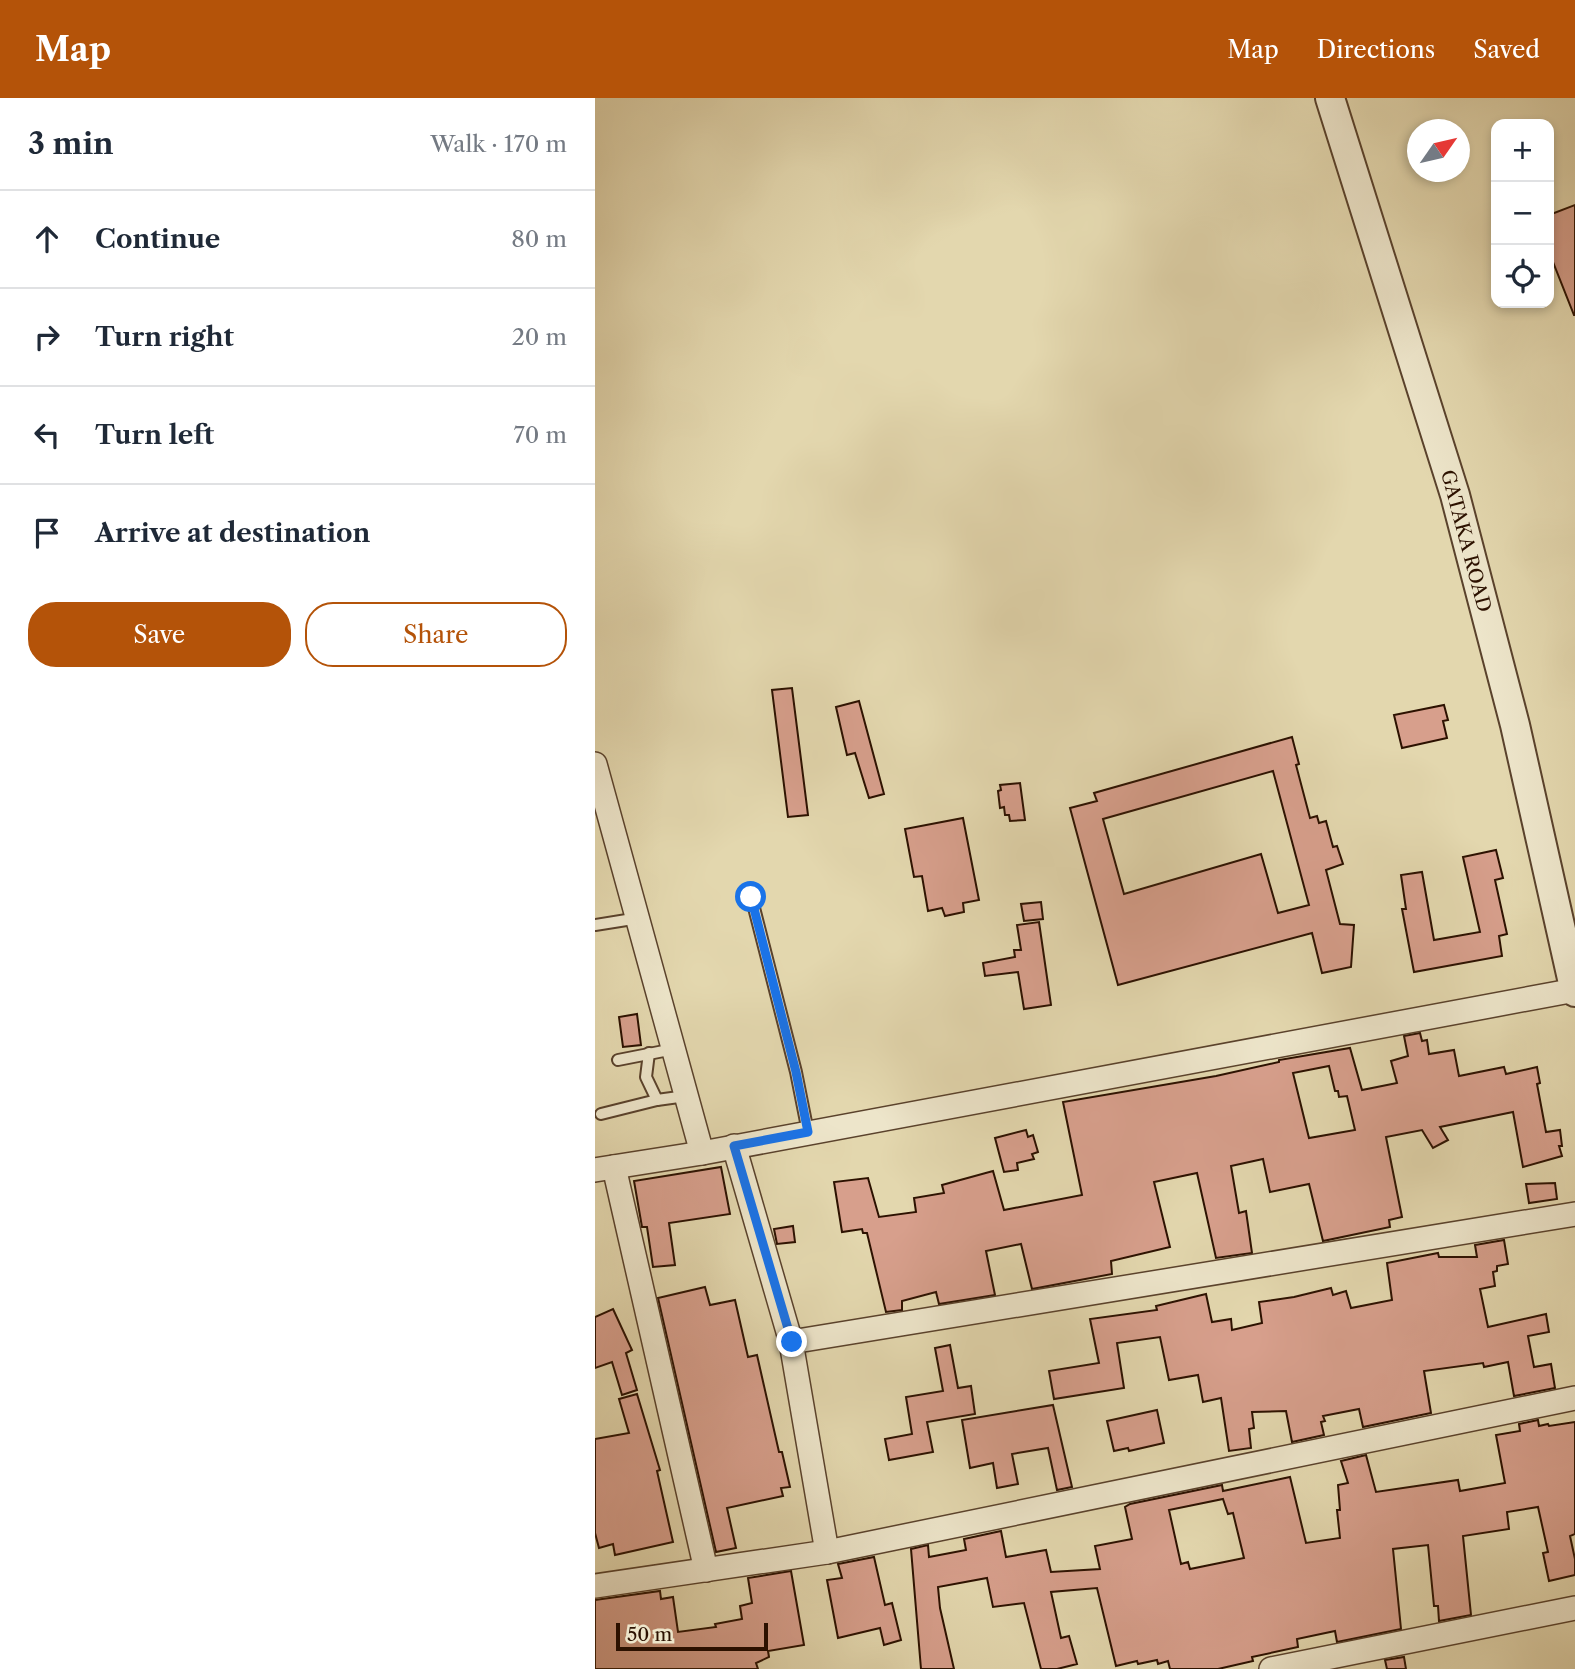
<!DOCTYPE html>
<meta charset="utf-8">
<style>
body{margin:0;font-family:"Libre Caslon Text",serif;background:#f6f6f7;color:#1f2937}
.controls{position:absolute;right:21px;top:21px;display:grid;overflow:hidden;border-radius:14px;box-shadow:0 4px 10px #0003}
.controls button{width:63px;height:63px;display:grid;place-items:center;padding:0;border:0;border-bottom:2px solid #e0e1e3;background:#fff;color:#1f2937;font:35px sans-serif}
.compass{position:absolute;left:812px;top:21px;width:63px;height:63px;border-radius:50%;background:#fff;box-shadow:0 4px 10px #0003;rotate:56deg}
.scale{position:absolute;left:21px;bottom:18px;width:152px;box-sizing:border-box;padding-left:7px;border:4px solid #2c1100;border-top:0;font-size:19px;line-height:24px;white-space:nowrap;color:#2c1100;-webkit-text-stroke:5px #ede5ca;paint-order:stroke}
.stop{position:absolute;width:21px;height:21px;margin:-16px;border:5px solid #1a73e8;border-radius:50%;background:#fff}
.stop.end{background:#1a73e8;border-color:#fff;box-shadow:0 2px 7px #0008}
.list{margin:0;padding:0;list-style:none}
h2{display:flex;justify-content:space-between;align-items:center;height:91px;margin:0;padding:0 28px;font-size:30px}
h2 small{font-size:23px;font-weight:400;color:#747a83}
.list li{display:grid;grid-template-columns:46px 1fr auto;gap:21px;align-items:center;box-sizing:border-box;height:98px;padding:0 28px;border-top:2px solid #e0e1e3}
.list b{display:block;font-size:26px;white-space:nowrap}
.list em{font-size:23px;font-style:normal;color:#747a83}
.actions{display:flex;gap:14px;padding:21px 28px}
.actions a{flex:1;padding:16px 0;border:2px solid #b45309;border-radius:28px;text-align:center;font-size:24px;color:#b45309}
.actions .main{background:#b45309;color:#fff}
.icon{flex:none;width:38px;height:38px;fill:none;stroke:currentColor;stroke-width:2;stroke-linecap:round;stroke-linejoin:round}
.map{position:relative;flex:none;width:980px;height:1571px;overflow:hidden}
header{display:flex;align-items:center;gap:42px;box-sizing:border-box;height:98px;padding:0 35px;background:#b45309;color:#fff}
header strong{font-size:33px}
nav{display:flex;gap:38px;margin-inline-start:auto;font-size:24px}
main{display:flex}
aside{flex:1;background:#fff}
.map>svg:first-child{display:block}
.building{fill:#d79f8c;stroke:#2c1100;stroke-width:2;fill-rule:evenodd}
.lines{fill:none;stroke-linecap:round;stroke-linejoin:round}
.service-casing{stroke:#5a422c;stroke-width:14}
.minor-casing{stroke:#5a422c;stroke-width:26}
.tertiary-casing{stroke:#5a422c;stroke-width:32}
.service{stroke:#ede5ca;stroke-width:10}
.minor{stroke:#ede5ca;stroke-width:23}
.tertiary{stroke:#ede5ca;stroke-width:28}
.route{stroke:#1a73e8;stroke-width:9}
.labels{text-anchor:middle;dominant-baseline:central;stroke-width:7;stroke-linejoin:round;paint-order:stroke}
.street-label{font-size:19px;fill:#2c1100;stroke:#ede5ca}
</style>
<header>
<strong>Map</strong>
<nav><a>Map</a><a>Directions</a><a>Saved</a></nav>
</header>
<main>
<aside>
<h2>3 min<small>Walk · 170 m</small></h2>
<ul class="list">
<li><svg class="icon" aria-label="ahead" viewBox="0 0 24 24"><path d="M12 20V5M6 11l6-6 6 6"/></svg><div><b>Continue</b></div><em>80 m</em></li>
<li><svg class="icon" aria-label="right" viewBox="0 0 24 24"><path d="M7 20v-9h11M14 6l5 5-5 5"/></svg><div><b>Turn right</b></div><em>20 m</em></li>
<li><svg class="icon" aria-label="left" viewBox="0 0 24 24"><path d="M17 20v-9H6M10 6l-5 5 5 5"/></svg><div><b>Turn left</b></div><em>70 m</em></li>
<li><svg class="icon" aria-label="arrive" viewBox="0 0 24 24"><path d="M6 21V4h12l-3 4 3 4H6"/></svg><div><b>Arrive at destination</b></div></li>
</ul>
<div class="actions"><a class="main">Save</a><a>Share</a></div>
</aside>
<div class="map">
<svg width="980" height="1571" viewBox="0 0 980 1571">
<rect width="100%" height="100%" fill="#e3d7ae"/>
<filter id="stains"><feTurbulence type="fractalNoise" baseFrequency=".00286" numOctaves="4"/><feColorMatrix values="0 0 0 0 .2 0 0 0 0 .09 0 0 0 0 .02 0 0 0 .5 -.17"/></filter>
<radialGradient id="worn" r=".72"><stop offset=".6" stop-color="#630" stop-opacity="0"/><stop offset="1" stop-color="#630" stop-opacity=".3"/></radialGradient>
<g class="building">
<path d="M 980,107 L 980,217 L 979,217 L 954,154 L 954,117 Z"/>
<path d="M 197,590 L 213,717 L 193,719 L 177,592 Z"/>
<path d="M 264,603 L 289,696 L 274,700 L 260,655 L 252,657 L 241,609 Z"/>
<path d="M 849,607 L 853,622 L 848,623 L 852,640 L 807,650 L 799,617 Z"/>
<path d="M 697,639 L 704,666 L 701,667 L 715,720 L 722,718 L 724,725 L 731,723 L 738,749 L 742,748 L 748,766 L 731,772 L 745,826 L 759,827 L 756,869 L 727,875 L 717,835 L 523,887 L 475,710 L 502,703 L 499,695 ZM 678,673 L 714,807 L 683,815 L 666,756 L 529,796 L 508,721 Z"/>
<path d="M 425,685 L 430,722 L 415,723 L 414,717 L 410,717 L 409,709 L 405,710 L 403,693 L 406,692 L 405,687 Z"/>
<path d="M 368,720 L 384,802 L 368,805 L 369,814 L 350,818 L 347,810 L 333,813 L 327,778 L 319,779 L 310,731 Z"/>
<path d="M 901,752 L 908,780 L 900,782 L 912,836 L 904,838 L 907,858 L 819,874 L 807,811 L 811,811 L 806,777 L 827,774 L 839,842 L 885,834 L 868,759 Z"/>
<path d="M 446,804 L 448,821 L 429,823 L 426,806 Z"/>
<path d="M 444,824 L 456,907 L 429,911 L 423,874 L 390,878 L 388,865 L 420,859 L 419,852 L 426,852 L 422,827 Z"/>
<path d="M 42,916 L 46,947 L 28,949 L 24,919 Z"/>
<path d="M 825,935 L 827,943 L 832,942 L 834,956 L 859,952 L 864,978 L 909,969 L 911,976 L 942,969 L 945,985 L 942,986 L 951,1034 L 965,1032 L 967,1048 L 964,1048 L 967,1058 L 928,1069 L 918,1014 L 845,1029 L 853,1042 L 838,1050 L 827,1032 L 791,1039 L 807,1119 L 794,1122 L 795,1129 L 728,1143 L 714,1086 L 675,1094 L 668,1061 L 636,1068 L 644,1115 L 651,1113 L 657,1155 L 621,1160 L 602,1075 L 559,1084 L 575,1149 L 516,1163 L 517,1176 L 437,1191 L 426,1146 L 391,1153 L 400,1197 L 344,1206 L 341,1194 L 307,1203 L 307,1212 L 291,1214 L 272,1135 L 268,1135 L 267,1131 L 247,1134 L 239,1084 L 273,1080 L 284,1119 L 321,1114 L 319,1100 L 349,1095 L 347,1087 L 398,1073 L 409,1112 L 487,1097 L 468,1004 L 621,978 L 684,964 L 684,962 L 755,950 L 767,992 L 802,985 L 796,963 L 813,958 L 809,938 ZM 734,968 L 740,993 L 743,993 L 744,999 L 752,998 L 760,1032 L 714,1040 L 698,975 Z"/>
<path d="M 431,1032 L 433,1039 L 438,1037 L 443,1054 L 437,1056 L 439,1061 L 422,1065 L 423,1072 L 409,1074 L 400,1040 Z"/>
<path d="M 126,1069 L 135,1116 L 74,1125 L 80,1167 L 58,1169 L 52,1129 L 47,1129 L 39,1083 Z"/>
<path d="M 960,1085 L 962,1101 L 934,1105 L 931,1086 Z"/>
<path d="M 198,1128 L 200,1144 L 182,1146 L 179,1131 Z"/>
<path d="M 909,1142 L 913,1166 L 902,1168 L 902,1173 L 898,1174 L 900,1188 L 885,1191 L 893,1229 L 951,1216 L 954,1234 L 933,1238 L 939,1269 L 956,1266 L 960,1290 L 919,1298 L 913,1264 L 889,1269 L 888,1265 L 829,1273 L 836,1315 L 768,1329 L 764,1311 L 728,1318 L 730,1323 L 726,1324 L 729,1337 L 697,1344 L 691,1313 L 657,1314 L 659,1330 L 654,1331 L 656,1350 L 634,1353 L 626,1300 L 608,1304 L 603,1277 L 574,1282 L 565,1239 L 522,1245 L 529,1290 L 459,1301 L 454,1273 L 504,1265 L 495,1221 L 562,1212 L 561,1208 L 611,1196 L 617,1224 L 636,1221 L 637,1232 L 667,1225 L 664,1204 L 699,1199 L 736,1190 L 738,1197 L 751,1193 L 756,1210 L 797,1202 L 792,1165 L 843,1155 L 844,1159 L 882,1159 L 880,1147 Z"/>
<path d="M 110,1189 L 115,1207 L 140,1202 L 153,1259 L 162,1257 L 184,1354 L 187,1354 L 195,1389 L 186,1390 L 188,1398 L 132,1410 L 141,1450 L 121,1454 L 63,1200 Z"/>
<path d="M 18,1211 L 37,1252 L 31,1255 L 42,1292 L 27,1297 L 17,1264 L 0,1270 L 0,1219 Z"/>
<path d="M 355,1247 L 363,1290 L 376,1288 L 380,1316 L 332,1324 L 338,1354 L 294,1362 L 290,1341 L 317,1336 L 311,1299 L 348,1293 L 340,1250 Z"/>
<path d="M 42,1296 L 65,1372 L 62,1373 L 78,1444 L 20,1457 L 18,1446 L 4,1450 L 0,1435 L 0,1341 L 34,1335 L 24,1301 Z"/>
<path d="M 458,1307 L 477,1389 L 462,1392 L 453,1350 L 417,1356 L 423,1386 L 402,1390 L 398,1365 L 375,1370 L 367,1322 Z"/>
<path d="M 562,1312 L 569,1345 L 534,1353 L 533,1350 L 519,1353 L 512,1323 Z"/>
<path d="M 943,1322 L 944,1328 L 953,1326 L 954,1328 L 980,1324 L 980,1436 L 975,1438 L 980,1461 L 980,1477 L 954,1483 L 948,1455 L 953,1454 L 943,1409 L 912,1414 L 914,1431 L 868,1438 L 876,1517 L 844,1523 L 843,1508 L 839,1508 L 833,1447 L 798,1451 L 806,1531 L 742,1544 L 740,1533 L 702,1541 L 703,1549 L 657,1559 L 658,1563 L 623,1571 L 575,1571 L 573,1563 L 563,1566 L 562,1562 L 543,1566 L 542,1563 L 521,1568 L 502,1490 L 456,1494 L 466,1540 L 474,1538 L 482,1566 L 462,1571 L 446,1571 L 429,1505 L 398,1509 L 392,1480 L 343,1489 L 345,1510 L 359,1571 L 326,1571 L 316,1451 L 333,1447 L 334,1459 L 371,1452 L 369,1441 L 406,1433 L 411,1459 L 451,1452 L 456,1474 L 505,1471 L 500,1448 L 537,1441 L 530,1409 L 535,1406 L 627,1387 L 628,1393 L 695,1379 L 711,1445 L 745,1440 L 742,1412 L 745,1412 L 743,1387 L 753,1385 L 746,1363 L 771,1357 L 781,1394 L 863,1382 L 865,1393 L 910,1385 L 901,1337 L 925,1333 L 924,1326 ZM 628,1401 L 633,1416 L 638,1415 L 649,1460 L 595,1471 L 593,1464 L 586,1466 L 574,1412 Z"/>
<path d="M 279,1459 L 290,1507 L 297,1505 L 306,1542 L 289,1547 L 285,1530 L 243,1540 L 232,1482 L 247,1480 L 243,1466 Z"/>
<path d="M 196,1473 L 209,1547 L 173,1553 L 174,1559 L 161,1565 L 163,1571 L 0,1571 L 0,1502 L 65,1493 L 66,1501 L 78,1499 L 83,1534 L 121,1529 L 120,1526 L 147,1521 L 145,1508 L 157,1505 L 153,1480 Z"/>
<path d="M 809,1559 L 811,1571 L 792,1571 L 790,1562 Z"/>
</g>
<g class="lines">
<defs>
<g id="service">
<path d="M 156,798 L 201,974 L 213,1034"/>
<path d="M 0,827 L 44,820"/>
<path d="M 23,962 L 79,951"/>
<path d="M 62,1002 L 91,998"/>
<path d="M 6,1016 L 62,1002 L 51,979 L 54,955"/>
</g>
<g id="minor">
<path d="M 0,666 L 107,1055"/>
<path d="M 139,1048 L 196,1244 L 232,1454"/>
<path d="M 19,1069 L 111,1472"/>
<path d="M 0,1072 L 107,1055 L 980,892"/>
<path d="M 196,1244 L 980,1116"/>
<path d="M 0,1488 L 232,1454 L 980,1300"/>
<path d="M 676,1571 L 980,1510"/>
</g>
<path id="tertiary" d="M 735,0 L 860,397 L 920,627 L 980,894"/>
</defs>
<use href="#service" class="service-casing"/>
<use href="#minor" class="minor-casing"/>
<use href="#tertiary" class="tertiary-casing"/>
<use href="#service" class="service"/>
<use href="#minor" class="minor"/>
<use href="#tertiary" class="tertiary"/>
</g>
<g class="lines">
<path class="route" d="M 156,799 L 201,974 L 213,1034 L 139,1048 L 197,1244"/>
</g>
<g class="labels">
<g class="street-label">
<text transform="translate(871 443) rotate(75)">GATAKA ROAD</text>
</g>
</g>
<rect width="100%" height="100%" filter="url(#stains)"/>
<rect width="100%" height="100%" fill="url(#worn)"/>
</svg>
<div class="controls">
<button>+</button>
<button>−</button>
<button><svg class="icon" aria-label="locate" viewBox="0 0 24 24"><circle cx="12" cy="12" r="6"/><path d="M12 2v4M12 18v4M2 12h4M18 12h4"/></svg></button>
</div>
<svg class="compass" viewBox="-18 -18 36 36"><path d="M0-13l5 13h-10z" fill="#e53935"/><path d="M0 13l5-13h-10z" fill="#747a83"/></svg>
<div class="scale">50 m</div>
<div class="stop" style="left:156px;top:799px"></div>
<div class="stop end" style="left:197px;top:1244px"></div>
</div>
</main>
